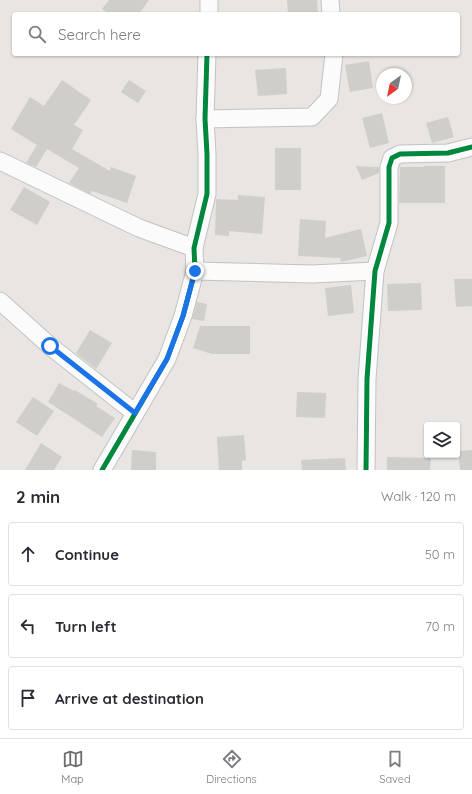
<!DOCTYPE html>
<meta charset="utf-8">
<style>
body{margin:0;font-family:Quicksand,sans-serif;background:#f2f2f3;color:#2b2b33}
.controls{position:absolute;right:12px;bottom:12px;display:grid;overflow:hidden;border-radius:4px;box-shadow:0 1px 3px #0004}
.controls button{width:36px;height:36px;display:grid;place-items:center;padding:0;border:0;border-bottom:1px solid #e1e1e2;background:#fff;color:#2b2b33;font:20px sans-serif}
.compass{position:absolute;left:376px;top:68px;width:36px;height:36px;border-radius:50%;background:#fff;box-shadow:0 1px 3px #0004;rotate:213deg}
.stop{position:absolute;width:12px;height:12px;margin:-9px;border:3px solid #1a73e8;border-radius:50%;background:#fff}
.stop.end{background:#1a73e8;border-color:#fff;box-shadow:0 1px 4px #0008}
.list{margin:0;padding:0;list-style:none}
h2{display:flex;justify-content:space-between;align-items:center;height:52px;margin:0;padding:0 16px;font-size:17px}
h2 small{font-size:13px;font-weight:400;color:#7c7c81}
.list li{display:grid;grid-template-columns:26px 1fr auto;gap:12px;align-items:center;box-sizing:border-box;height:64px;margin:0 8px 8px;padding:0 8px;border:1px solid #e1e1e2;border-radius:4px}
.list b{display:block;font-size:15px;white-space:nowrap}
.list em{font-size:13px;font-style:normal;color:#7c7c81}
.icon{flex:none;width:22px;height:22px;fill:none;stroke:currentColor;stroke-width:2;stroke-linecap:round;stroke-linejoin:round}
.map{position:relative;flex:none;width:472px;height:470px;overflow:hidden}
.search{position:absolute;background:#fff;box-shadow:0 1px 3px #0004;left:12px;right:12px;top:12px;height:44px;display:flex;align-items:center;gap:10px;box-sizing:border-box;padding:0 14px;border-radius:4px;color:#7c7c81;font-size:15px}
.sheet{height:268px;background:#fff}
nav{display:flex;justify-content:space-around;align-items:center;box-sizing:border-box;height:56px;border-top:1px solid #e1e1e2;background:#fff;font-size:11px;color:#7c7c81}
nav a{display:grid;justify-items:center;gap:2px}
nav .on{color:#6d6c6b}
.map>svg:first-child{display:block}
.building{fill:#d0cecb}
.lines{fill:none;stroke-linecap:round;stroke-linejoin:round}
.street-casing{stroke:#c3c2c2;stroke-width:19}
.street{stroke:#fcfbfb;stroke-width:17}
.cycleway-casing{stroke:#fff;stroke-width:8}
.cycleway{stroke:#00873e;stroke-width:5}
.route{stroke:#1a73e8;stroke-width:5}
</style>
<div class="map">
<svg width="472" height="470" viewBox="0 0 472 470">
<rect width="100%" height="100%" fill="#e8e5e2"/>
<g class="building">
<path d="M 109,0 L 149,0 L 139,14 L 109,14 L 102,9 Z"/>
<path d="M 287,0 L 317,0 L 318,14 L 288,14 Z"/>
<path d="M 369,61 L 373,88 L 350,92 L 345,65 Z"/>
<path d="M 286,68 L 287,94 L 258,96 L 255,70 Z"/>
<path d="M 62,80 L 91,100 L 74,125 L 83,130 L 72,149 L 110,171 L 111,167 L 136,176 L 127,203 L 92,191 L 90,194 L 69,183 L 79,168 L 47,149 L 36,167 L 26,163 L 37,145 L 11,129 L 30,97 L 44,106 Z"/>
<path d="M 129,80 L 146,91 L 138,103 L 121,92 Z"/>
<path d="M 382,113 L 389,143 L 370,148 L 362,118 Z"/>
<path d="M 448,117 L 454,137 L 432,143 L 426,123 Z"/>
<rect x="275" y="148" width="26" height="42"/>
<path d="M 356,166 L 379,167 L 379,173 L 362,180 Z"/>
<path d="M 424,166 L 445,166 L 445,203 L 399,203 L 400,167 L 424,167 Z"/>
<path d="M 24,187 L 50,202 L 37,225 L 10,210 Z"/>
<path d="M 238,195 L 265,197 L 262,234 L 229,231 L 229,236 L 215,235 L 216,199 L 238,200 Z"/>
<path d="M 300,219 L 326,221 L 325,238 L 361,229 L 367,256 L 341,262 L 340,258 L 298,256 Z"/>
<path d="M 454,279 L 472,279 L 472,306 L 456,307 Z"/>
<path d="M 421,283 L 422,310 L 388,311 L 387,284 Z"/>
<path d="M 351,285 L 354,313 L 328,316 L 325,288 Z"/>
<path d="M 197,302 L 207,304 L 204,321 L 192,319 Z"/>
<path d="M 200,326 L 250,326 L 250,354 L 212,354 L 193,348 Z"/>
<path d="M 90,330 L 112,343 L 96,369 L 76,353 Z"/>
<path d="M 59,383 L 74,391 L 75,390 L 98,404 L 96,406 L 115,418 L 102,437 L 48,402 Z"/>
<path d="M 297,392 L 326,393 L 325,418 L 296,417 Z"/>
<path d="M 33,397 L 54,411 L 37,436 L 16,422 Z"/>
<path d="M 244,435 L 246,460 L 242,461 L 242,470 L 219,470 L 217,437 Z"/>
<path d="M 41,443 L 62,457 L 54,470 L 25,470 Z"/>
<path d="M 132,450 L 156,452 L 156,470 L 131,470 Z"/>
<path d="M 472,450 L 472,470 L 460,470 L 458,451 Z"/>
<path d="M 387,457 L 431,458 L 430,470 L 387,470 Z"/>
<path d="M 345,458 L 346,470 L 302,470 L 301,460 Z"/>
</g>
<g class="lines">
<defs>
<g id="street">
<path d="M 330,0 L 331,14"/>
<path d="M 209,14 L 209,0"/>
<path d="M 205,119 L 312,117 L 329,99 L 334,54"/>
<path d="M 0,161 L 139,228 L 194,248"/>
<path d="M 195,271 L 312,274 L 375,271"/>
<path d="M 0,301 L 50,346 L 135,413"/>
<path d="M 102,470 L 167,359 L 183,316 L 195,271 L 194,248 L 207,194 L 207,154 L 205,119 L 207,54"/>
<path d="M 366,470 L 367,379 L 375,271 L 389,223 L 389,167 L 392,158 L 400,154 L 448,153 L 472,147"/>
</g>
</defs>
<use href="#street" class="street-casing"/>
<use href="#street" class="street"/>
<defs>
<g id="cycleway">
<path d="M 102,470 L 167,359 L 183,316 L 195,271 L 194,248 L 207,194 L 207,154 L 205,119 L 207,54"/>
<path d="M 366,470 L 367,379 L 375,271 L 389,223 L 389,167 L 392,158 L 400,154 L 448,153 L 472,147"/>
</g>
</defs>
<use href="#cycleway" class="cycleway-casing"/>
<use href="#cycleway" class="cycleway"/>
</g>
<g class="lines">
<path class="route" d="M 50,346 L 135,413 L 167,359 L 183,316 L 195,271"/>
</g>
</svg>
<div class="controls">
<button><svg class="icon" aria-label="layers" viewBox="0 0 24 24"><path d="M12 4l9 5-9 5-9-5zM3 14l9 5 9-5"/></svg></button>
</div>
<svg class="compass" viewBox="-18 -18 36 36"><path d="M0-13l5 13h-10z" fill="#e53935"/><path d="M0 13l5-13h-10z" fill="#7c7c81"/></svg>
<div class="stop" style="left:50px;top:346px"></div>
<div class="stop end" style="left:195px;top:271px"></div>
<div class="search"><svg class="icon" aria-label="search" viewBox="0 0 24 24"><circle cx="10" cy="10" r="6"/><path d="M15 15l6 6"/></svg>Search here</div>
</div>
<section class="sheet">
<h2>2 min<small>Walk · 120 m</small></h2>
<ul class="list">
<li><svg class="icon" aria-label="ahead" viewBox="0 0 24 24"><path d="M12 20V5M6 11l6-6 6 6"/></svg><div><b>Continue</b></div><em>50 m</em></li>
<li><svg class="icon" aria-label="left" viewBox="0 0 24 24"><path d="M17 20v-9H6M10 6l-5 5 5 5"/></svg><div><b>Turn left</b></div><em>70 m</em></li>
<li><svg class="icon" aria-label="arrive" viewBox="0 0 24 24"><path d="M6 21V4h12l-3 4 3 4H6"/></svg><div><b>Arrive at destination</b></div></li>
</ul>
</section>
<nav>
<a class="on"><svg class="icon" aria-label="map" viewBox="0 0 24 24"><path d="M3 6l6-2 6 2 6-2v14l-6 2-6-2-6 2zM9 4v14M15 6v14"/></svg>Map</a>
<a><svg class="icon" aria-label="directions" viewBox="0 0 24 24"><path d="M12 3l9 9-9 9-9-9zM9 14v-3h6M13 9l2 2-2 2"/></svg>Directions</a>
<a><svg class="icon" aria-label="saved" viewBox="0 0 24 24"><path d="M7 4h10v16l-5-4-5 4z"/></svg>Saved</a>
</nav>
